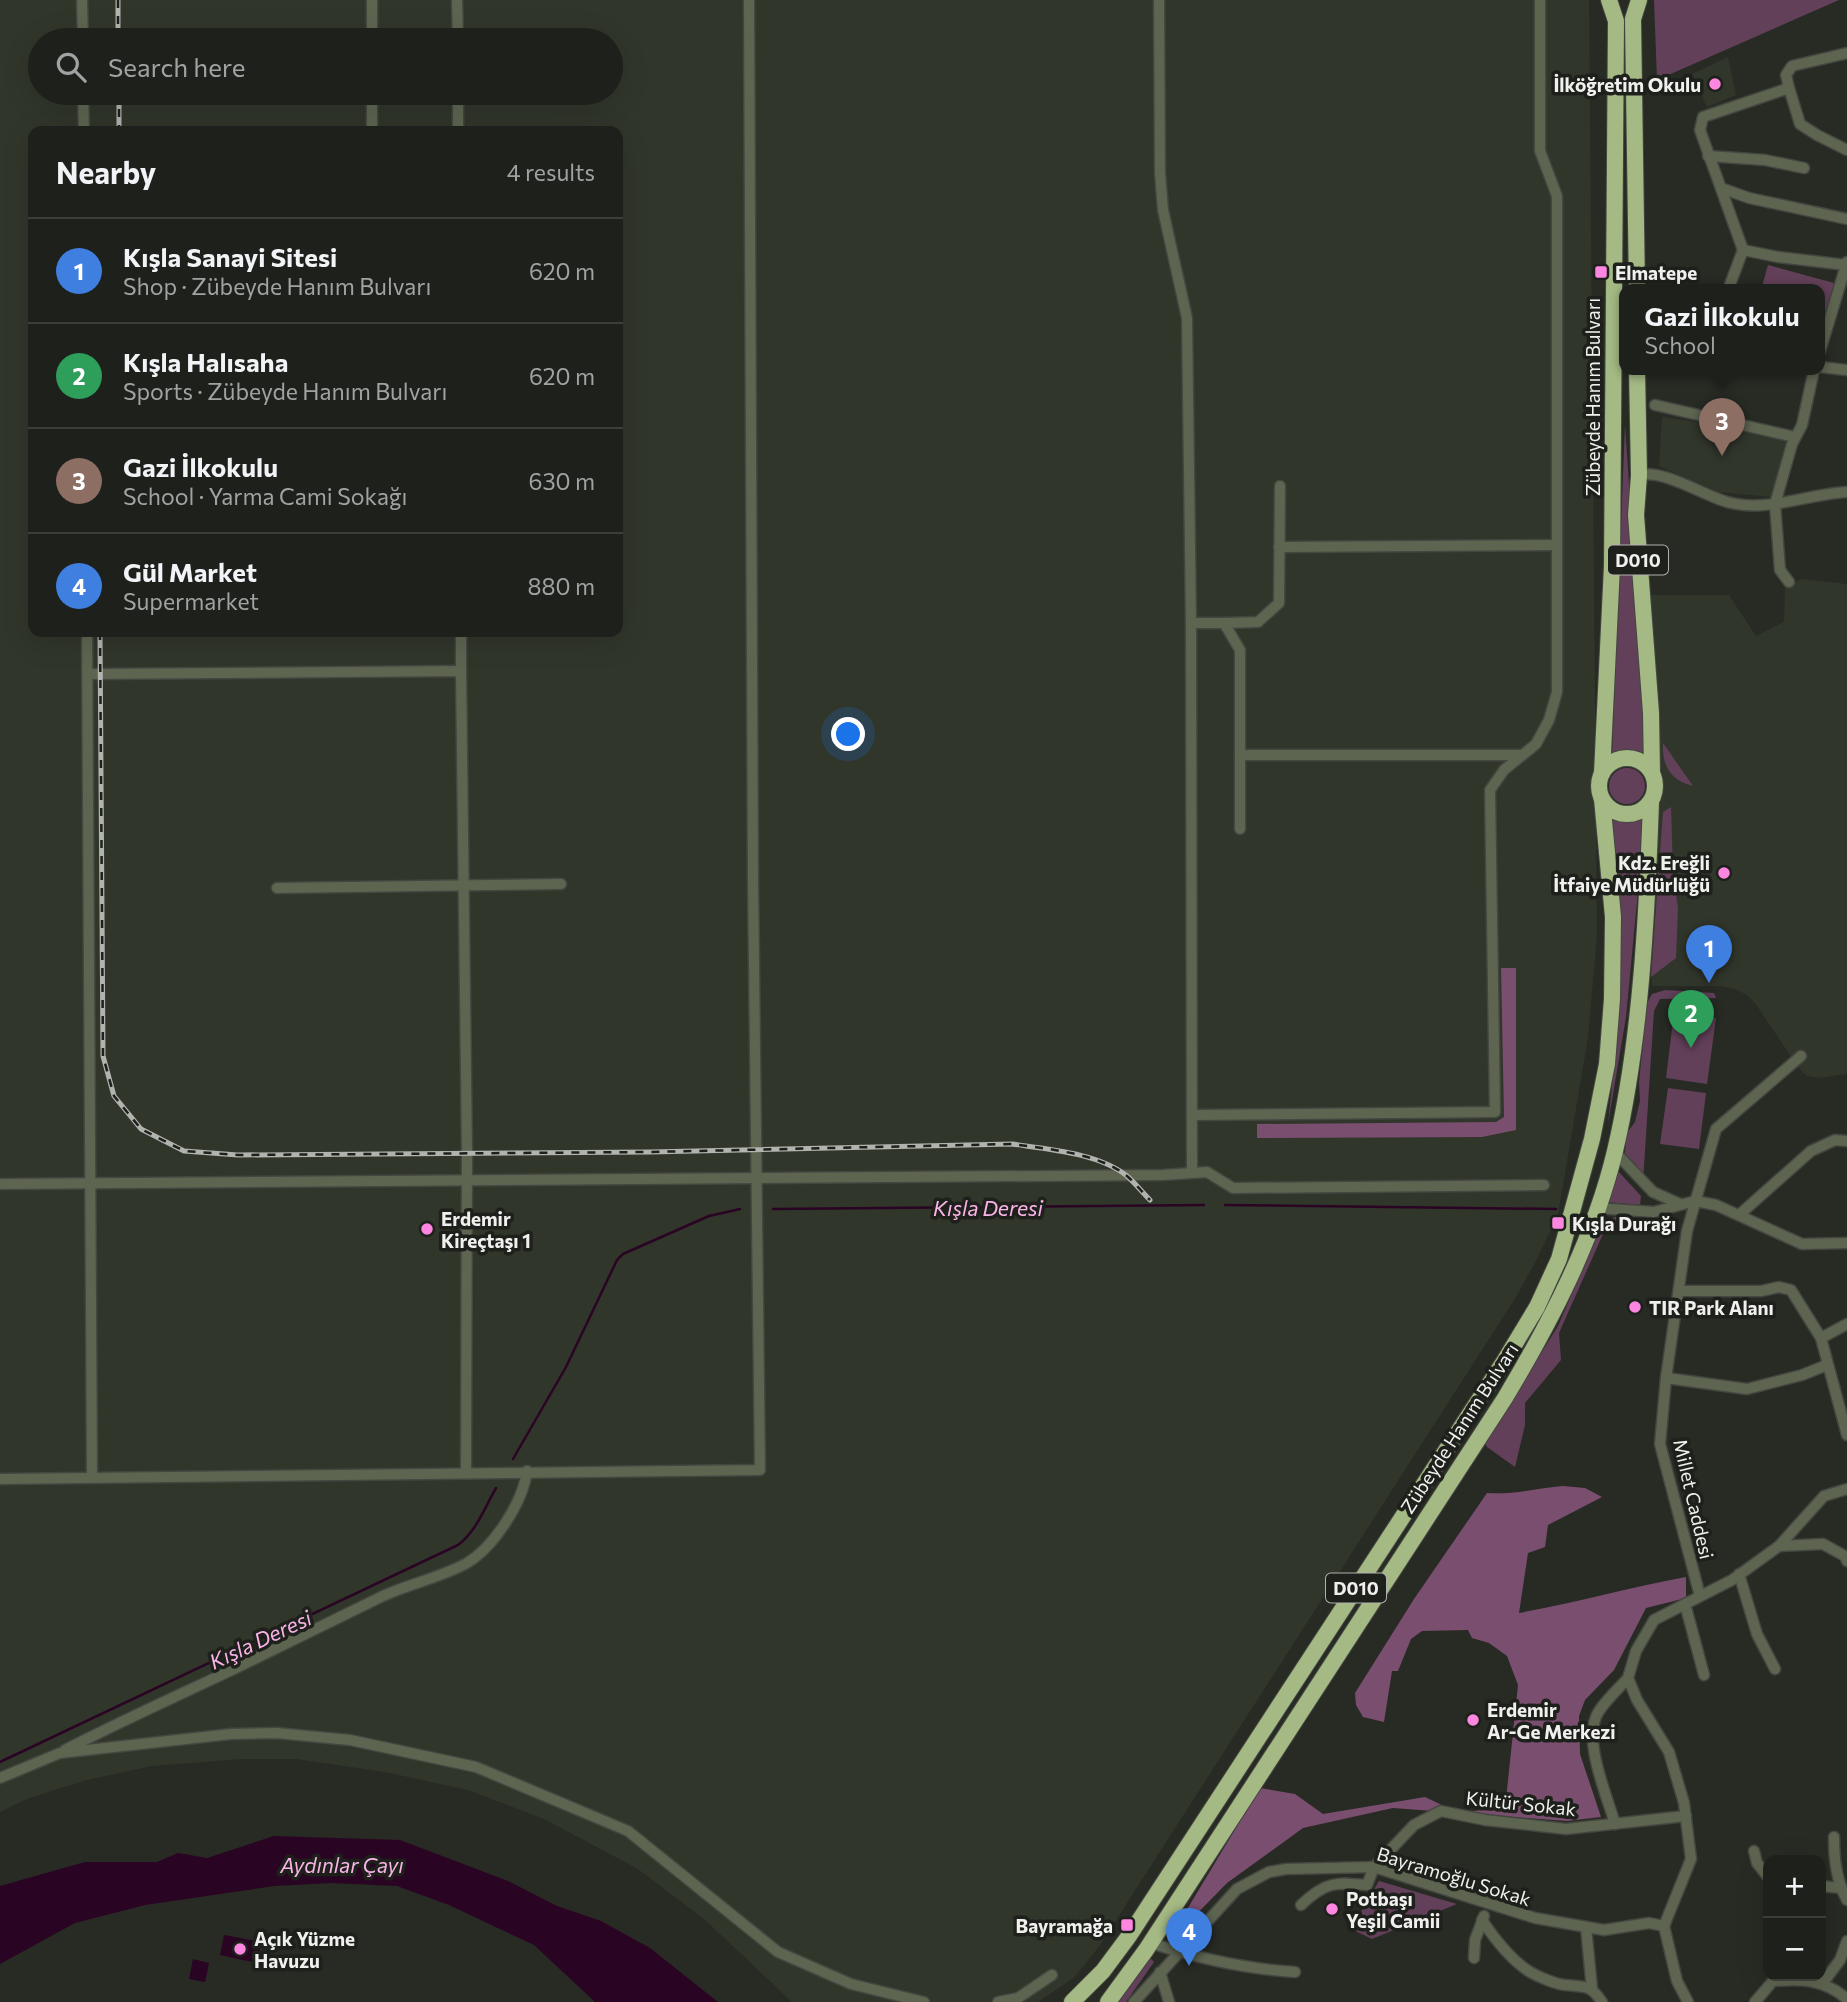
<!DOCTYPE html>
<meta charset="utf-8">
<style>
body{margin:0;font-family:Commissioner,sans-serif;background:#262824;color:#f1f3f6}
.controls{position:absolute;right:21px;bottom:21px;display:grid;overflow:hidden;border-radius:14px;box-shadow:0 7px 28px #0002}
.controls button{width:63px;height:63px;display:grid;place-items:center;padding:0;border:0;border-bottom:2px solid #3c3e3a;background:#1e201b;color:#f1f3f6;font:35px sans-serif}
.you{position:absolute;left:849px;top:735px;width:24px;height:24px;margin:-18px;border:5px solid #fff;border-radius:50%;background:#1a73e8;box-shadow:0 0 0 10px #1a73e833}
.badge{display:grid;place-items:center;width:46px;height:46px;border-radius:50%;background:#fd86e1;color:#fff;font-size:23px;font-weight:700}
.pin{position:absolute;translate:-50% -58px;filter:drop-shadow(0 2px 4px #0008)}
.pin::after{content:'';position:absolute;top:37px;width:24px;height:21px;background:inherit;clip-path:polygon(0 0,100% 0,50% 100%)}
.popup{position:absolute;left:1619px;top:284px;width:206px;height:91px;box-sizing:border-box;display:grid;place-content:center;border-radius:14px;background:#1e201b;filter:drop-shadow(0 2px 5px #0005);font-size:23px;white-space:nowrap;color:#a1a3a3}
.popup b{font-size:26px;color:#f1f3f6}
.popup::after{content:'';position:absolute;left:50%;top:100%;margin-left:-14px;border:14px solid transparent;border-top-color:#1e201b}
.list{margin:0;padding:0;list-style:none}
h2{display:flex;justify-content:space-between;align-items:center;height:91px;margin:0;padding:0 28px;font-size:30px}
h2 small{font-size:23px;font-weight:400;color:#a1a3a3}
.list li{display:grid;grid-template-columns:46px 1fr auto;gap:21px;align-items:center;box-sizing:border-box;height:105px;padding:0 28px;border-top:2px solid #3c3e3a}
.list b{display:block;font-size:26px;white-space:nowrap}
.list p{margin:0;font-size:23px;white-space:nowrap;color:#a1a3a3}
.list em{font-size:23px;font-style:normal;color:#a1a3a3}
.icon{flex:none;width:38px;height:38px;fill:none;stroke:currentColor;stroke-width:2;stroke-linecap:round;stroke-linejoin:round}
.map{position:relative;flex:none;width:1847px;height:2002px;overflow:hidden}
.search{position:absolute;background:#1e201b;box-shadow:0 7px 28px #0002;left:28px;top:28px;width:595px;height:77px;display:flex;align-items:center;gap:18px;box-sizing:border-box;padding:0 24px;border-radius:38px;color:#a1a3a3;font-size:26px}
.panel{position:absolute;background:#1e201b;box-shadow:0 7px 28px #0002;left:28px;top:126px;width:595px;height:511px;border-radius:14px}
.map>svg:first-child{display:block}
.built{fill:#31362b;fill-rule:evenodd}
.green{fill:#624059}
.forest{fill:#7a4e6f}
.water{fill:#2a0423}
.lines{fill:none;stroke-linecap:round;stroke-linejoin:round}
.stream{stroke:#2a0423;stroke-width:2.5}
.minor-casing{stroke:#444640;stroke-width:13}
.highway-casing{stroke:#444640;stroke-width:18}
.minor{stroke:#5d6551;stroke-width:10}
.highway{stroke:#a4b984;stroke-width:16}
.rail-casing{stroke:#b1b3af;stroke-width:5}
.rail{stroke:#1e201b;stroke-width:2.5;stroke-dasharray:8;stroke-linecap:butt}
.poi-dot{fill:#fd86e1;stroke:#1e201b;stroke-width:2.5}
.labels{text-anchor:middle;dominant-baseline:central;stroke-width:7;stroke-linejoin:round;paint-order:stroke}
.shield{fill:#1e201b;stroke:#b1b2af;stroke-width:2}
.shield-label{font-size:18px;font-weight:bold;fill:#f0f1ee}
.poi-label{font-size:19px;font-weight:bold;fill:#f0f1ee;stroke:#1e201b;text-anchor:start}
.street-label{font-size:19px;fill:#f0f1ee;stroke:#1e201b}
.water-label{font-size:21px;font-style:italic;fill:#fbb4e8;stroke:#1e201b}
</style>
<div class="map">
<svg width="1847" height="2002" viewBox="0 0 1847 2002">
<rect width="100%" height="100%" fill="#282a24"/>
<g class="built">
<path d="M 0,0 L 1589,0 L 1597,935 L 1588,1038 L 1558,1214 L 1538,1257 L 1516,1297 L 1100,1945 L 1075,1977 L 1038,2002 L 792,2002 L 705,1920 L 638,1869 L 544,1819 L 468,1790 L 385,1772 L 296,1759 L 241,1759 L 152,1766 L 87,1780 L 29,1798 L 0,1812 ZM 40,40 L 611,40 L 611,93 L 40,93 ZM 33,131 L 618,131 L 618,632 L 33,632 Z"/>
<path d="M 1728,57 L 1736,95 L 1707,107 L 1692,74 Z"/>
<path d="M 1662,417 L 1713,424 L 1786,441 L 1771,497 L 1719,492 L 1659,466 Z"/>
<path d="M 1801,579 L 1847,584 L 1847,1074 L 1818,1078 L 1807,1076 L 1798,1067 L 1755,1003 L 1747,995 L 1735,989 L 1721,986 L 1652,986 L 1648,876 L 1651,802 L 1656,787 L 1652,772 L 1650,704 L 1651,595 L 1729,595 L 1756,636 L 1784,622 L 1785,588 Z"/>
</g>
<g class="green">
<path d="M 1654,0 L 1839,0 L 1657,80 Z"/>
<path d="M 1768,265 L 1834,283 L 1825,318 L 1820,316 L 1820,290 L 1761,290 Z"/>
<path d="M 1625,424 L 1647,756 L 1629,752 L 1612,756 Z"/>
<path d="M 1663,743 L 1693,786 C 1670,780 1662,766 1663,743 Z"/>
<circle cx="1627" cy="786" r="18"/>
<path d="M 1671,807 L 1673,874 L 1678,908 L 1676,958 L 1651,977 L 1663,812 Z"/>
<path d="M 1611,817 L 1633,820 L 1645,817 L 1626,1017 L 1608,1124 L 1619,1017 L 1616,900 Z"/>
<path d="M 1665,990 L 1714,993 L 1716,998 L 1660,999 L 1654,1011 L 1643,1182 L 1625,1154 L 1626,1134 L 1635,1122 L 1640,1101 L 1639,1082 L 1647,1003 L 1652,994 Z"/>
<path d="M 1674,1013 L 1716,1018 L 1707,1084 L 1666,1078 Z"/>
<path d="M 1668,1088 L 1706,1093 L 1699,1149 L 1660,1144 Z"/>
<path d="M 1618,1171 L 1641,1196 L 1640,1205 L 1607,1202 Z"/>
<path d="M 1621,1216 L 1636,1218 L 1632,1222 L 1609,1225 L 1603,1234 L 1559,1333 L 1561,1360 L 1525,1403 L 1525,1425 L 1515,1467 L 1487,1447 L 1485,1443 L 1558,1326 L 1601,1227 L 1611,1218 Z"/>
<path d="M 1379,1881 L 1457,1904 L 1372,1939 L 1351,1929 Z"/>
<path d="M 1148,1956 L 1154,1962 L 1126,2002 L 1116,2002 Z"/>
</g>
<g class="forest">
<path d="M 1501,968 L 1516,968 L 1516,1130 L 1482,1137 L 1257,1138 L 1257,1124 L 1496,1122 L 1504,1117 Z"/>
<path d="M 1563,1486 L 1585,1488 L 1602,1497 L 1548,1525 L 1545,1547 L 1528,1553 L 1519,1613 C 1575,1603 1630,1587 1686,1577 L 1686,1598 L 1646,1608 L 1614,1670 L 1585,1700 L 1579,1716 L 1580,1754 L 1601,1817 L 1567,1821 L 1393,1808 L 1303,1828 L 1227,1883 L 1185,1926 L 1177,1926 L 1260,1788 L 1295,1794 L 1323,1814 L 1425,1797 L 1444,1806 L 1471,1811 L 1505,1809 L 1518,1685 L 1507,1656 L 1489,1643 L 1472,1638 L 1468,1630 L 1422,1631 L 1411,1639 L 1398,1671 L 1392,1671 L 1384,1722 L 1363,1717 L 1356,1705 L 1355,1693 L 1414,1599 L 1487,1493 C 1513,1495 1538,1488 1563,1486 Z"/>
</g>
<g class="water">
<path d="M 274,1836 L 400,1840 L 508,1881 L 557,1906 L 601,1921 L 650,1948 L 718,2002 L 595,2002 L 534,1945 L 449,1905 L 397,1886 L 331,1883 L 274,1886 L 145,1905 L 75,1923 L 0,1964 L 0,1886 L 85,1862 L 157,1862 L 178,1853 L 207,1858 Z"/>
<path d="M 224,1935 L 261,1942 L 257,1963 L 220,1955 Z"/>
<path d="M 193,1959 L 209,1963 L 205,1982 L 189,1979 Z"/>
</g>
<g class="lines">
<g class="stream">
<path d="M 1225,1205 L 1556,1209"/>
<path d="M 773,1209 L 1204,1205"/>
<path d="M 513,1459 L 566,1367 L 617,1260 L 623,1254 L 709,1216 L 740,1209"/>
<path d="M 0,1762 L 458,1545 C 476,1532 485,1507 496,1488"/>
</g>
<defs>
<g id="minor">
<path d="M 82,0 L 83,40"/>
<path d="M 372,0 L 372,40"/>
<path d="M 457,0 L 458,40"/>
<path d="M 1159,0 L 1160,173 L 1163,210 L 1187,318 L 1191,623 L 1192,1173"/>
<path d="M 1789,88 L 1786,75 L 1792,66 L 1847,53"/>
<path d="M 83,93 L 84,131"/>
<path d="M 372,93 L 372,131"/>
<path d="M 458,93 L 458,131"/>
<path d="M 1708,156 L 1765,160 L 1804,168"/>
<path d="M 1721,188 L 1749,198 L 1847,219"/>
<path d="M 1743,250 L 1778,257 L 1847,265"/>
<path d="M 1728,290 L 1743,250 L 1700,130 L 1703,117 L 1789,88 L 1800,124 L 1817,135 L 1847,150"/>
<path d="M 1820,351 L 1847,262"/>
<path d="M 1820,367 L 1847,370"/>
<path d="M 1655,405 L 1795,437"/>
<path d="M 1639,475 C 1666,470 1700,494 1727,502 C 1767,513 1807,494 1847,492"/>
<path d="M 1279,547 L 1557,545"/>
<path d="M 1789,582 L 1780,570 L 1775,504 L 1792,444 L 1802,425 L 1814,370"/>
<path d="M 1191,623 L 1224,623 L 1240,650 L 1240,829"/>
<path d="M 1224,623 L 1258,622 L 1279,603 L 1280,486"/>
<path d="M 87,632 L 92,1478"/>
<path d="M 461,632 L 461,671"/>
<path d="M 88,674 L 461,671 L 467,1154 L 466,1472"/>
<path d="M 1242,755 L 1522,755"/>
<path d="M 277,888 L 561,884"/>
<path d="M 1192,1115 L 1495,1112 L 1490,790 L 1504,770 L 1536,744 L 1549,720 L 1557,692 L 1557,196 L 1540,151 L 1540,0"/>
<path d="M 1615,1152 L 1653,1192 L 1680,1204"/>
<path d="M 0,1184 L 1163,1175 L 1207,1172 L 1233,1188 L 1544,1185"/>
<path d="M 1597,1208 L 1654,1212 L 1695,1201 L 1716,1205 L 1802,1244 L 1847,1243"/>
<path d="M 1739,1215 L 1811,1151 L 1835,1140 L 1847,1141"/>
<path d="M 1679,1291 L 1761,1291 L 1779,1287 L 1791,1290 L 1821,1338 L 1847,1435"/>
<path d="M 1821,1338 L 1847,1324"/>
<path d="M 1666,1378 L 1747,1389 L 1802,1375 L 1827,1365"/>
<path d="M 0,1479 L 760,1470 L 753,880 L 749,0"/>
<path d="M 1779,1546 L 1824,1496 L 1847,1489"/>
<path d="M 1739,1574 L 1757,1634 L 1775,1669"/>
<path d="M 1700,1596 L 1660,1444 L 1666,1378 L 1687,1231 L 1716,1129 L 1801,1056"/>
<path d="M 1685,1604 L 1704,1675"/>
<path d="M 65,1750 C 121,1721 177,1696 234,1669 C 284,1645 333,1620 383,1596 C 409,1584 442,1577 467,1563 C 494,1547 523,1502 527,1471"/>
<path d="M 0,1778 L 60,1753 L 231,1734 L 276,1733 L 350,1740 L 476,1767 L 628,1831 L 778,1952 L 851,1984 L 924,2002"/>
<path d="M 1615,1824 C 1607,1795 1581,1738 1599,1711 C 1607,1699 1619,1688 1628,1678"/>
<path d="M 1834,1837 C 1834,1859 1836,1880 1847,1900"/>
<path d="M 1754,1851 L 1757,1863 L 1768,1877"/>
<path d="M 1821,1886 L 1841,1888"/>
<path d="M 1301,1905 C 1325,1882 1335,1882 1367,1885 L 1374,1867 L 1414,1825 L 1441,1811 L 1485,1820 L 1566,1829 L 1686,1816"/>
<path d="M 1482,1920 C 1494,1938 1511,1960 1530,1972 C 1539,1977 1555,1984 1565,1985 C 1585,1987 1590,1984 1602,2002"/>
<path d="M 1664,1926 L 1691,1859 L 1684,1803 L 1669,1752 L 1637,1700 L 1628,1678 L 1636,1651 L 1654,1620 L 1732,1580 L 1779,1546 L 1823,1544 L 1845,1556 L 1847,1561"/>
<path d="M 1664,1926 L 1677,1981 L 1688,2002"/>
<path d="M 1586,1927 L 1592,1989"/>
<path d="M 1151,1943 C 1197,1958 1247,1969 1295,1972"/>
<path d="M 1474,1958 L 1475,1940 L 1484,1916"/>
<path d="M 1160,1972 L 1169,2002"/>
<path d="M 1822,1984 L 1840,1960 L 1847,1941"/>
<path d="M 998,2002 L 1018,1998 L 1052,1975"/>
<path d="M 1134,2002 L 1237,1889 L 1269,1872 L 1286,1869 L 1374,1867 L 1535,1918 L 1604,1930 L 1649,1923 L 1664,1926"/>
<path d="M 1755,2002 L 1773,1981 C 1802,1979 1824,1979 1847,1999"/>
</g>
<g id="highway">
<path d="M 1637,290 L 1633,19 L 1639,0"/>
<path d="M 1637,370 L 1639,475 L 1636,515 L 1651,713 L 1652,772"/>
<circle cx="1627" cy="786" r="28"/>
<path d="M 1602,773 L 1612,566 L 1616,21 L 1609,0"/>
<path d="M 1072,2002 L 1103,1971 L 1129,1936 L 1505,1360 L 1537,1307 L 1559,1259 L 1592,1139 L 1607,1064 L 1612,999 L 1613,917 L 1602,799"/>
<path d="M 1108,2002 L 1146,1950 L 1505,1398 C 1551,1321 1594,1239 1615,1151 C 1641,1041 1647,915 1651,802"/>
</g>
</defs>
<use href="#minor" class="minor-casing"/>
<use href="#highway" class="highway-casing"/>
<use href="#minor" class="minor"/>
<use href="#highway" class="highway"/>
<defs>
<g id="rail">
<path d="M 118,0 L 118,40"/>
<path d="M 119,93 L 119,131"/>
<path d="M 100,632 L 103,1056 L 114,1096 L 141,1129 L 184,1151 L 238,1155 L 650,1152 L 1012,1144 C 1047,1149 1099,1153 1127,1176 C 1135,1183 1142,1192 1150,1200"/>
</g>
</defs>
<use href="#rail" class="rail-casing"/>
<use href="#rail" class="rail"/>
</g>
<g class="poi-dot">
<circle cx="1715" cy="84" r="7"/>
<rect x="1594" y="265" width="14" height="14" rx="3.5"/>
<circle cx="1724" cy="873" r="7"/>
<rect x="1551" y="1216" width="14" height="14" rx="3.5"/>
<circle cx="427" cy="1229" r="7"/>
<circle cx="1635" cy="1307" r="7"/>
<circle cx="1473" cy="1720" r="7"/>
<circle cx="1332" cy="1909" r="7"/>
<rect x="1120" y="1918" width="14" height="14" rx="3.5"/>
<circle cx="240" cy="1949" r="7"/>
</g>
<g class="labels">
<g class="shield">
<rect x="1608" y="545.5" width="60" height="29" rx="5"/>
<rect x="1326" y="1573.5" width="60" height="29" rx="5"/>
</g>
<g class="shield-label">
<text x="1638" y="560">D010</text>
<text x="1356" y="1588">D010</text>
</g>
<g class="poi-label">
<text x="1701" y="84" text-anchor="end">İlköğretim Okulu</text>
<text x="1615" y="272">Elmatepe</text>
<text x="1710" y="862" text-anchor="end">Kdz. Ereğli<tspan x="1710" dy="22">İtfaiye Müdürlüğü</tspan></text>
<text x="441" y="1218">Erdemir<tspan x="441" dy="22">Kireçtaşı 1</tspan></text>
<text x="1572" y="1223">Kışla Durağı</text>
<text x="1649" y="1307">TIR Park Alanı</text>
<text x="1487" y="1709">Erdemir<tspan x="1487" dy="22">Ar-Ge Merkezi</tspan></text>
<text x="1346" y="1898">Potbaşı<tspan x="1346" dy="22">Yeşil Camii</tspan></text>
<text x="1113" y="1925" text-anchor="end">Bayramağa</text>
<text x="254" y="1938">Açık Yüzme<tspan x="254" dy="22">Havuzu</tspan></text>
</g>
<g class="street-label">
<text transform="translate(1592 397) rotate(-90)">Zübeyde Hanım Bulvarı</text>
<text transform="translate(1459 1428) rotate(-57)">Zübeyde Hanım Bulvarı</text>
<text transform="translate(1694 1499) rotate(77)">Millet Caddesi</text>
<text transform="translate(1521 1803) rotate(6)">Kültür Sokak</text>
<text transform="translate(1454 1876) rotate(17)">Bayramoğlu Sokak</text>
</g>
<g class="water-label">
<text x="988" y="1207">Kışla Deresi</text>
<text transform="translate(260 1639) rotate(-25)">Kışla Deresi</text>
<text x="342" y="1864">Aydınlar Çayı</text>
</g>
</g>
</svg>
<div class="controls">
<button>+</button>
<button>−</button>
</div>
<div class="you"></div>
<div class="pin badge" style="left:1709px;top:983px;background:#3f7fe0">1</div>
<div class="pin badge" style="left:1691px;top:1048px;background:#2e9e5b">2</div>
<div class="pin badge" style="left:1722px;top:456px;background:#8d6e63">3</div>
<div class="popup"><b>Gazi İlkokulu</b>School</div>
<div class="pin badge" style="left:1189px;top:1966px;background:#3f7fe0">4</div>
<div class="search"><svg class="icon" aria-label="search" viewBox="0 0 24 24"><circle cx="10" cy="10" r="6"/><path d="M15 15l6 6"/></svg>Search here</div>
<section class="panel">
<h2>Nearby<small>4 results</small></h2>
<ul class="list">
<li><span class="badge" style="background:#3f7fe0">1</span><div><b>Kışla Sanayi Sitesi</b><p>Shop · Zübeyde Hanım Bulvarı</p></div><em>620 m</em></li>
<li><span class="badge" style="background:#2e9e5b">2</span><div><b>Kışla Halısaha</b><p>Sports · Zübeyde Hanım Bulvarı</p></div><em>620 m</em></li>
<li><span class="badge" style="background:#8d6e63">3</span><div><b>Gazi İlkokulu</b><p>School · Yarma Cami Sokağı</p></div><em>630 m</em></li>
<li><span class="badge" style="background:#3f7fe0">4</span><div><b>Gül Market</b><p>Supermarket</p></div><em>880 m</em></li>
</ul>
</section>
</div>
